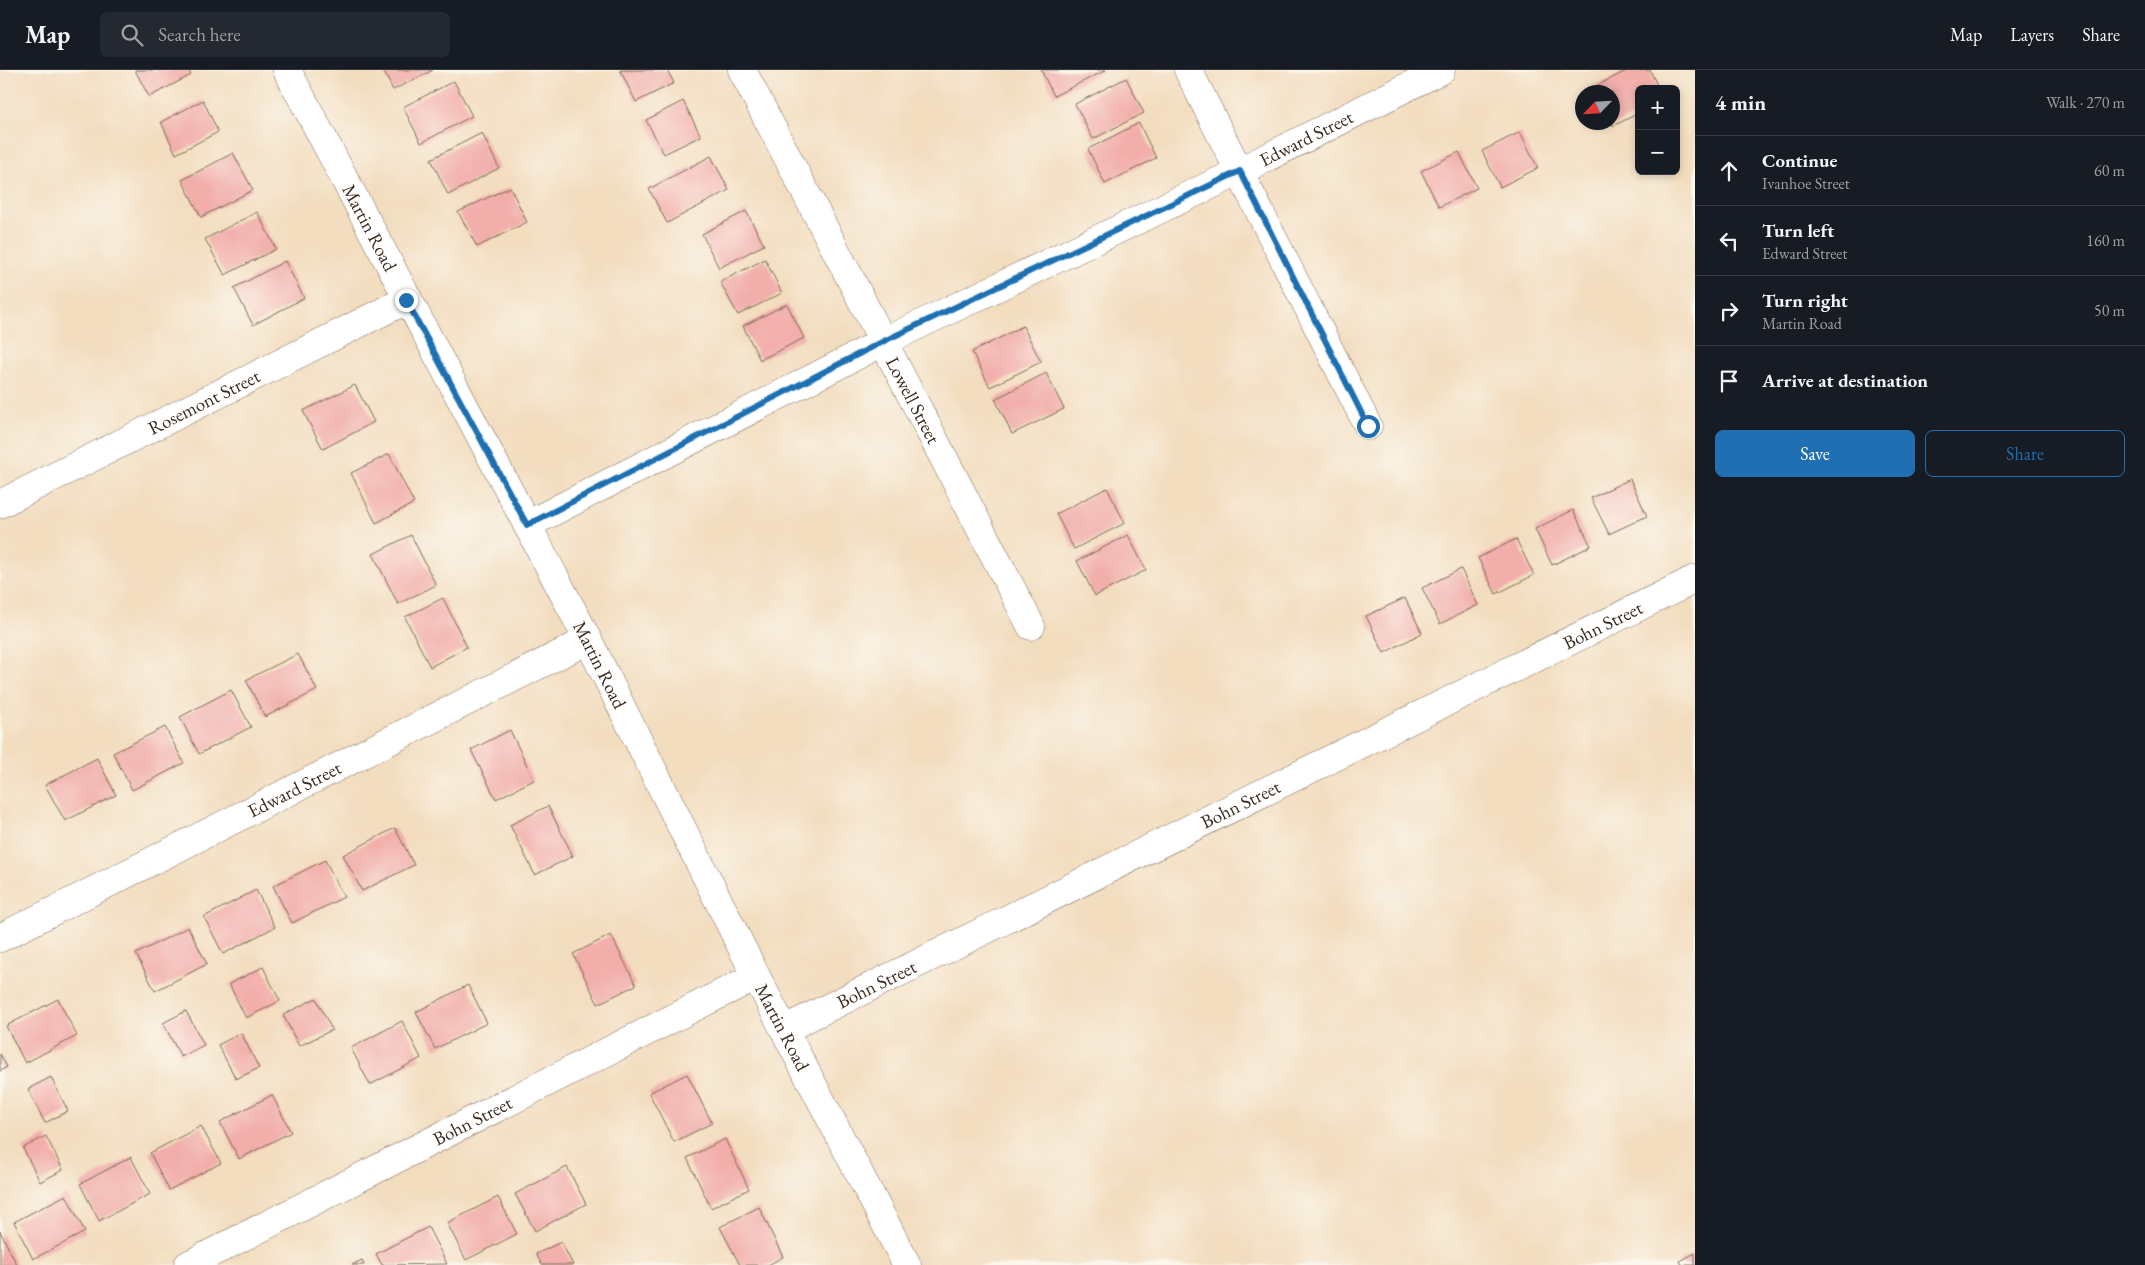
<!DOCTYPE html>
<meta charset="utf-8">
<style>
body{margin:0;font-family:"EB Garamond",serif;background:#242831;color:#f1f3f6}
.controls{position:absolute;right:15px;top:15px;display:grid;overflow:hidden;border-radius:8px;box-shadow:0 2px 8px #0003}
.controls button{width:45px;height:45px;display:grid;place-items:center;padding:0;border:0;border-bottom:1px solid #363941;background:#171b24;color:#f1f3f6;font:25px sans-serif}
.compass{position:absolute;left:1575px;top:15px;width:45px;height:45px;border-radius:50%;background:#171b24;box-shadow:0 2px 8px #0003;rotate:245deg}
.stop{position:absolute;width:15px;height:15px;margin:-11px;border:4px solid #1f6fb2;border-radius:50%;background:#fff}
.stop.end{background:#1f6fb2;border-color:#fff;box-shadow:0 1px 5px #0008}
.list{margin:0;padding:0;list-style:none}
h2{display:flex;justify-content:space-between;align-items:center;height:65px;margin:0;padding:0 20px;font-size:21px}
h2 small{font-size:16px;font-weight:400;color:#9ea1a6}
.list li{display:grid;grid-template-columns:32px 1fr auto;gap:15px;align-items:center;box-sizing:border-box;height:70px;padding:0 20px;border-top:1px solid #363941}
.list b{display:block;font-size:19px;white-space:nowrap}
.list p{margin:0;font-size:16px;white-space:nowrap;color:#9ea1a6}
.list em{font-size:16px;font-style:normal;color:#9ea1a6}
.actions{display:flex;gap:10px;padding:15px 20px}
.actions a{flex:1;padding:11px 0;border:1px solid #1f6fb2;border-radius:8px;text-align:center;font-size:18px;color:#1f6fb2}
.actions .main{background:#1f6fb2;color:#fff}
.icon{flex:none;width:28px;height:28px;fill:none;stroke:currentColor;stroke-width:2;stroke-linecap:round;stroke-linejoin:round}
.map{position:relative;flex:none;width:1695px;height:1195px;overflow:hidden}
header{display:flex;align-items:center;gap:30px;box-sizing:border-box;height:70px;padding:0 25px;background:#171b24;border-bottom:1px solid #363941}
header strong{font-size:24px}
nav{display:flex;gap:28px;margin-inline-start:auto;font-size:18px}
.search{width:350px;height:45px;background:#242831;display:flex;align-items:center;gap:12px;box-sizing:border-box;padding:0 18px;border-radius:8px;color:#9ea1a6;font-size:19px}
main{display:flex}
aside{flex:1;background:#171b24}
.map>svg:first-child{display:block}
.building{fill:#f2aeaa}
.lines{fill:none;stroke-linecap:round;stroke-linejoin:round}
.minor-casing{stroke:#7b6956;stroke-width:29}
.minor{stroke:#fff;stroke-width:28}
.route{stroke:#1f6fb2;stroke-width:6}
.labels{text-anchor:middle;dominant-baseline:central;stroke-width:4;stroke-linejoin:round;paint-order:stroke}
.street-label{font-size:19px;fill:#3b2a1e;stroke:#fbf7ec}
</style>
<header>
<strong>Map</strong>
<div class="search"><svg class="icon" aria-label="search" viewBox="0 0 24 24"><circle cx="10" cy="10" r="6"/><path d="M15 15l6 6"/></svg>Search here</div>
<nav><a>Map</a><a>Layers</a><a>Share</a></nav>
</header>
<main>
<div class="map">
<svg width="1695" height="1195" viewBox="0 0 1695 1195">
<rect width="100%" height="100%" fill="#fbf7ec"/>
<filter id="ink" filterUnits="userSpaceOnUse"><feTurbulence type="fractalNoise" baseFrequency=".02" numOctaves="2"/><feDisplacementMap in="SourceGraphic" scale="10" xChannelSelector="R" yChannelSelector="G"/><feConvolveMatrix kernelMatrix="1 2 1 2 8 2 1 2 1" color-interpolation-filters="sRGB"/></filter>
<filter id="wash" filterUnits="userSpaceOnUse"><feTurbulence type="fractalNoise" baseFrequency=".0096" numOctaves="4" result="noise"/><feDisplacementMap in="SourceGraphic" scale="20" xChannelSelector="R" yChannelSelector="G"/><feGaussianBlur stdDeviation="1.12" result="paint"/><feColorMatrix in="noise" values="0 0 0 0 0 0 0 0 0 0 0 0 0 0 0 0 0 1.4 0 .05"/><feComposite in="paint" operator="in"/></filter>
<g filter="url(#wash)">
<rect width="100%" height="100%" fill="#f3ddbf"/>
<g id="blocks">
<g class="building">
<path d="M 135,0 L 188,0 L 191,5 L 149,27 Z"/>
<path d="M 383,0 L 433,0 L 393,20 Z"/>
<path d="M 620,0 L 667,0 L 674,13 L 636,32 Z"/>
<path d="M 1041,0 L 1106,0 L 1054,26 Z"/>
<path d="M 1628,0 L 1650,0 L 1659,19 L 1639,19 L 1639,43 L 1613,56 L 1612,22 L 1597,22 L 1594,17 Z"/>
<path d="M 1126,8 L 1144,43 L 1093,69 L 1075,34 Z"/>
<path d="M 454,11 L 472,46 L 421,73 L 403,37 Z"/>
<path d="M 203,30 L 218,62 L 176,84 L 161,52 Z"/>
<path d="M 683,31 L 701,66 L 664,84 L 646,50 Z"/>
<path d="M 1139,53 L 1156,88 L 1105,114 L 1088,79 Z"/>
<path d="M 1520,62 L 1538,98 L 1500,117 L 1482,81 Z"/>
<path d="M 482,63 L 499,98 L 448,125 L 431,89 Z"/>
<path d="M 1459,82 L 1477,118 L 1439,137 L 1421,101 Z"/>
<path d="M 233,83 L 253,120 L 201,147 L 182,110 Z"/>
<path d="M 711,86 L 729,120 L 667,153 L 649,119 Z"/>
<path d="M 510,117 L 527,152 L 477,177 L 458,142 Z"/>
<path d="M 746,141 L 764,175 L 719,198 L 702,164 Z"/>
<path d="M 257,142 L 276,179 L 225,205 L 205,169 Z"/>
<path d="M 765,189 L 782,223 L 738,245 L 720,212 Z"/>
<path d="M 285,191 L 304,228 L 253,255 L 234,218 Z"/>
<path d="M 787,234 L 804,268 L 760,290 L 743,256 Z"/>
<path d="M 1023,256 L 1041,292 L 990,317 L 972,282 Z"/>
<path d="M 1046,303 L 1064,339 L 1012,364 L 995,329 Z"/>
<path d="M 355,315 L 374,352 L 323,379 L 303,341 Z"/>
<path d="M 389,384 L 414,433 L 376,453 L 351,403 Z"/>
<path d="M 1630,409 L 1647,446 L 1609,464 L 1591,428 Z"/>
<path d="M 1107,418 L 1125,453 L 1074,479 L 1056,444 Z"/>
<path d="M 1573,440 L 1591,476 L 1552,495 L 1535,459 Z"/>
<path d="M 411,465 L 436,515 L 398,534 L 373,484 Z"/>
<path d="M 1128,465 L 1146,500 L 1095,526 L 1077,491 Z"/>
<path d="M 1516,469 L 1534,505 L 1496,524 L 1478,488 Z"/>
<path d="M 1461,499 L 1478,535 L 1440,554 L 1422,518 Z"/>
<path d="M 443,528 L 467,577 L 430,597 L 405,547 Z"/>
<path d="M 1405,528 L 1422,563 L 1384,583 L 1366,546 Z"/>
<path d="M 298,584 L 317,620 L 265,647 L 246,610 Z"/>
<path d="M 231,620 L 251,657 L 199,684 L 180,647 Z"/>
<path d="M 165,657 L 184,693 L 132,720 L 113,683 Z"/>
<path d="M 510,660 L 534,710 L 496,729 L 471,680 Z"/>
<path d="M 97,688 L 116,725 L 65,751 L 45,715 Z"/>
<path d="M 548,736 L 573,786 L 535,805 L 510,755 Z"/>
<path d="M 395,758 L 414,795 L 362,821 L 343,785 Z"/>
<path d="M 325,790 L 344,827 L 292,853 L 273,816 Z"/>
<path d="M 256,820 L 275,857 L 223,884 L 204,847 Z"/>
<path d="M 188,857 L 207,894 L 155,921 L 136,884 Z"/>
<path d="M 611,865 L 636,915 L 598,934 L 573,884 Z"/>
<path d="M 263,897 L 280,931 L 246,948 L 229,914 Z"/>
<path d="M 468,915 L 487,953 L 435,979 L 416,942 Z"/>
<path d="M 316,928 L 332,960 L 299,976 L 283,945 Z"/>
<path d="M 58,929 L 77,966 L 25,993 L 6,956 Z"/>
<path d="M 186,941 L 204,975 L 181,987 L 163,953 Z"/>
<path d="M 402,951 L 421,988 L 370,1015 L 351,978 Z"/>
<path d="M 241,963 L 259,998 L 236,1009 L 218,975 Z"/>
<path d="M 0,984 L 7,997 L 0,1001 Z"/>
<path d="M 687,1004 L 712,1053 L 674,1072 L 649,1023 Z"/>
<path d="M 51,1007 L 68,1041 L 45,1053 L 28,1019 Z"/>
<path d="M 272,1025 L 291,1062 L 239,1089 L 220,1052 Z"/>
<path d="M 201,1056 L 221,1093 L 169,1120 L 150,1083 Z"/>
<path d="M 46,1066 L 63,1100 L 40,1112 L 23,1078 Z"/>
<path d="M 725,1069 L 749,1119 L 711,1138 L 687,1088 Z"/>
<path d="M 131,1087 L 150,1124 L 99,1151 L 80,1114 Z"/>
<path d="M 567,1097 L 586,1134 L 535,1161 L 515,1124 Z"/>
<path d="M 66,1125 L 85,1162 L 33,1189 L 14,1152 Z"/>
<path d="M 498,1127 L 517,1164 L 466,1190 L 447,1153 Z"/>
<path d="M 759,1137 L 783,1187 L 768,1195 L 740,1195 L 720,1157 Z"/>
<path d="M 428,1157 L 447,1194 L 382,1195 L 376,1184 Z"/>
<path d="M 0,1161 L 17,1195 L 0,1195 Z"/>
<path d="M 561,1172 L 573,1195 L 542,1195 L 536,1184 Z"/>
<path d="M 1695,1183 L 1695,1195 L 1682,1195 L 1680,1191 Z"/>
<path d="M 362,1190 L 364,1195 L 352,1195 Z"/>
</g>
</g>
</g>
<g filter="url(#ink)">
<use href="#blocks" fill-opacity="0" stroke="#7b6956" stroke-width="1"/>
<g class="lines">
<defs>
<g id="minor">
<path id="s1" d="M 287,0 L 588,570 L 756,906 L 907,1195"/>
<path id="s2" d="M 742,0 L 1031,556"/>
<path d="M 1188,0 L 1368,356"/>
<path id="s3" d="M 0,434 L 406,230"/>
<path id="s4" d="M 527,455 L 883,272 L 1240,101 L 1441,0"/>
<path id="s5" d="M 0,868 L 588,570"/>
<path id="s6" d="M 785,959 L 1695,509"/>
<path id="s7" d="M 188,1195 L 756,906"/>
</g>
</defs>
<use href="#minor" class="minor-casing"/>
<use href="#minor" class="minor"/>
</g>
</g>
<g class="lines" filter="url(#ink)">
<path class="route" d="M 406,230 L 527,455 L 882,272 L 1240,101 L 1368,356"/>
</g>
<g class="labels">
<g class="street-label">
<text stroke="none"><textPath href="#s4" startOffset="870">Edward Street</textPath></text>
<text stroke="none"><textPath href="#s1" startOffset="178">Martin Road</textPath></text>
<text stroke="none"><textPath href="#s2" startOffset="372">Lowell Street</textPath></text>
<text stroke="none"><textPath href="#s3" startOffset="228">Rosemont Street</textPath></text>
<text stroke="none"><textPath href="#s6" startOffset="912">Bohn Street</textPath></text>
<text stroke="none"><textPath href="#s1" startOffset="672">Martin Road</textPath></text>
<text stroke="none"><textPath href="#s5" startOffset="330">Edward Street</textPath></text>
<text stroke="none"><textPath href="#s6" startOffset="508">Bohn Street</textPath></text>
<text stroke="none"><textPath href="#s6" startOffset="102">Bohn Street</textPath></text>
<text stroke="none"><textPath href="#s1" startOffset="1078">Martin Road</textPath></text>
<text stroke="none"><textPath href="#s7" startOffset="319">Bohn Street</textPath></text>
</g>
</g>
</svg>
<div class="controls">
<button>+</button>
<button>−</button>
</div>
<svg class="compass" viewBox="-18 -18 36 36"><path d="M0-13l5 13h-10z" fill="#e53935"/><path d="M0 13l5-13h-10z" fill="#9ea1a6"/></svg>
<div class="stop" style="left:1368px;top:356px"></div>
<div class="stop end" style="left:406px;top:230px"></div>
</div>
<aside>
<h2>4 min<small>Walk · 270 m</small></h2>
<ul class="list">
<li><svg class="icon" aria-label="ahead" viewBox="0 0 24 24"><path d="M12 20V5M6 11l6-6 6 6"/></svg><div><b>Continue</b><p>Ivanhoe Street</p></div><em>60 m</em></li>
<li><svg class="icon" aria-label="left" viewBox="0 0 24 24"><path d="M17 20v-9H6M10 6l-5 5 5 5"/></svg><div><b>Turn left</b><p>Edward Street</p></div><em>160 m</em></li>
<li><svg class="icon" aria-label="right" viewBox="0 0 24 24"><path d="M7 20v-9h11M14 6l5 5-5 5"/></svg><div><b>Turn right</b><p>Martin Road</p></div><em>50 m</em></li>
<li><svg class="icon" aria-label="arrive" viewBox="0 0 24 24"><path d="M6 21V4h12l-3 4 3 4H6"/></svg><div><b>Arrive at destination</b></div></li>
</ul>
<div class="actions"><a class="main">Save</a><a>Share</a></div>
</aside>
</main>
